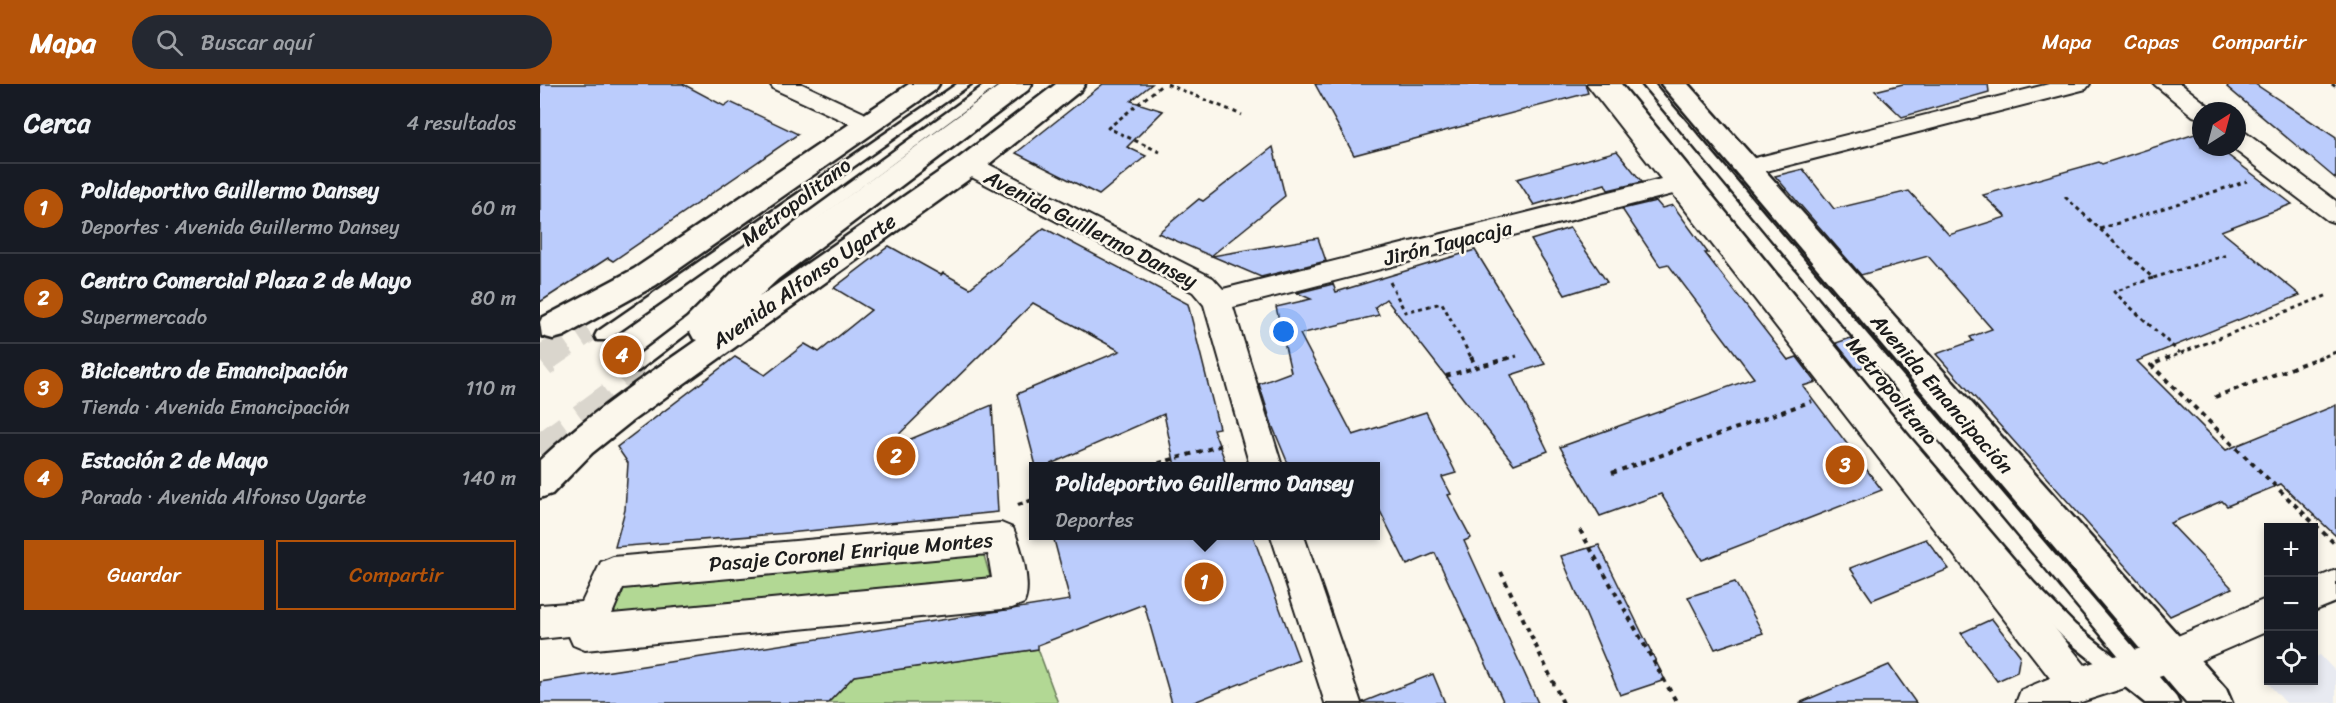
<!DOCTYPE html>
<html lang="es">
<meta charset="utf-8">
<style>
body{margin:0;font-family:Sriracha,sans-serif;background:#242831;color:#f1f3f6}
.controls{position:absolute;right:18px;bottom:18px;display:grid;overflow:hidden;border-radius:0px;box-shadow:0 3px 9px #0003}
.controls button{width:54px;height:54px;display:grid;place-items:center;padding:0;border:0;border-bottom:2px solid #363941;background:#171b24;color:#f1f3f6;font:30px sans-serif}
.compass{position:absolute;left:1652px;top:18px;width:54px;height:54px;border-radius:50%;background:#171b24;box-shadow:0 3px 9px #0003;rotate:36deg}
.you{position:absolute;left:744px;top:248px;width:21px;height:21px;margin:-15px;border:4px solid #fff;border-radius:50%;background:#1a73e8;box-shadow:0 0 0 9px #1a73e833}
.badge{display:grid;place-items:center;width:39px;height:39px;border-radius:50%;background:#b45309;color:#fff;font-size:20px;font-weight:700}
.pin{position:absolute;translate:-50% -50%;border:3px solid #fff;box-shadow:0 2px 6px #0006}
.popup{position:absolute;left:489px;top:378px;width:351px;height:78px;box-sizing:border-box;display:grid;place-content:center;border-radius:0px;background:#171b24;filter:drop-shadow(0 2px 4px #0005);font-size:20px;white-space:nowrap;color:#9ea1a6}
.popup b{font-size:22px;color:#f1f3f6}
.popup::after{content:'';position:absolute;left:50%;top:100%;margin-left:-12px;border:12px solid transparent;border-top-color:#171b24}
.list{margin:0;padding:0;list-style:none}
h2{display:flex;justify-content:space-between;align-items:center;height:78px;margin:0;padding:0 24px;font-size:26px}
h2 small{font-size:20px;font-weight:400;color:#9ea1a6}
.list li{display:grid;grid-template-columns:39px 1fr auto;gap:18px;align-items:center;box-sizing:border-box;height:90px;padding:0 24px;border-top:2px solid #363941}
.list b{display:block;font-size:22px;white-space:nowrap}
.list p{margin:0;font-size:20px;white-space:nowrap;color:#9ea1a6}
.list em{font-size:20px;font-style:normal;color:#9ea1a6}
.actions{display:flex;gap:12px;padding:18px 24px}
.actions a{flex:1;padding:14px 0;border:2px solid #b45309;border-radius:0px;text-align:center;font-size:21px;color:#b45309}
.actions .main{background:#b45309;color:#fff}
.icon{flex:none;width:33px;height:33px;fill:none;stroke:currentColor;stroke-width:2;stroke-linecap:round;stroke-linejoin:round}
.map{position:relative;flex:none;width:1796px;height:619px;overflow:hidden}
header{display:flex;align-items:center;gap:36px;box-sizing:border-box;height:84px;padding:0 30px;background:#b45309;color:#fff}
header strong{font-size:28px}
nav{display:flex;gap:33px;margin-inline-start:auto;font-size:21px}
.search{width:420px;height:54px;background:#242831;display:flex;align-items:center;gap:15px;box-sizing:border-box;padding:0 21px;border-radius:33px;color:#9ea1a6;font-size:22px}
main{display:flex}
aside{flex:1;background:#171b24}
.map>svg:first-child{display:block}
.built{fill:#e8eaf1}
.green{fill:#b2d894;stroke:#677a58;stroke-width:1.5}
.building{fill:#bbccfc;stroke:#1c1c1c;stroke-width:1.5}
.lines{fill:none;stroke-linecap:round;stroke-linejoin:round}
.primary-tunnel-far1{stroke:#dad6cd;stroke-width:28;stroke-dasharray:28 14;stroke-linecap:butt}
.primary-tunnel{stroke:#dad6cd;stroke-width:36;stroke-dasharray:36 18;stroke-linecap:butt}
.lane-casing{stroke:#1c1c1c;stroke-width:5}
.street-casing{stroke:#1c1c1c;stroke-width:4}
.secondary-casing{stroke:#1c1c1c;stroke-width:5}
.primary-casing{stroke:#1c1c1c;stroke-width:5}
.path-far1{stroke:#1c1c1c;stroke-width:3;stroke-dasharray:4 4;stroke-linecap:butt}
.path{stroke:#1c1c1c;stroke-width:4;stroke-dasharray:5 5;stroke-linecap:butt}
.lane{fill:#fbf7ec;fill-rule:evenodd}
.street{fill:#fbf7ec;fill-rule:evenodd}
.secondary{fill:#fbf7ec;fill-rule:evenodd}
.primary{fill:#fbf7ec;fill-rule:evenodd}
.labels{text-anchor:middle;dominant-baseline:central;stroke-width:5;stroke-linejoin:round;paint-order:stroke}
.street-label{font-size:21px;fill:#1c1c1c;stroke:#fbf7ec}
</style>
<header>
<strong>Mapa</strong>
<div class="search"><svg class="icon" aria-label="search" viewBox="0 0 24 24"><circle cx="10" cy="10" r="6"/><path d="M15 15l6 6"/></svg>Buscar aquí</div>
<nav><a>Mapa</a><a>Capas</a><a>Compartir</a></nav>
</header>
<main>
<aside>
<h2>Cerca<small>4 resultados</small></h2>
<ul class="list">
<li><span class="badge">1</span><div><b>Polideportivo Guillermo Dansey</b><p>Deportes · Avenida Guillermo Dansey</p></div><em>60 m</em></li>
<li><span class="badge">2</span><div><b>Centro Comercial Plaza 2 de Mayo</b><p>Supermercado</p></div><em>80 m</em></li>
<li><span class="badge">3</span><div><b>Bicicentro de Emancipación</b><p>Tienda · Avenida Emancipación</p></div><em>110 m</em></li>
<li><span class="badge">4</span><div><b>Estación 2 de Mayo</b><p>Parada · Avenida Alfonso Ugarte</p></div><em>140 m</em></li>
</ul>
<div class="actions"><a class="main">Guardar</a><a>Compartir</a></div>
</aside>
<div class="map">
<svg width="1796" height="619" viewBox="0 0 1796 619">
<rect width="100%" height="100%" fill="#fbf7ec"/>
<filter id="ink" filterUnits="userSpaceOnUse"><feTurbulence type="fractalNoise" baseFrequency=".0167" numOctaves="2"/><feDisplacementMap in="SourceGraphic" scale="12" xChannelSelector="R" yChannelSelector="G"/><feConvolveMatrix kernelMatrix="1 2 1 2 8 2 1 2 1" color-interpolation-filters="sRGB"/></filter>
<g filter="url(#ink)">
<path class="built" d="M 1780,571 L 1796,588 L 1796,619 L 1746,619 L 1725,596 L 1774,596 L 1774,574 Z"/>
<g class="green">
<path d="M 443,468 L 451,496 L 64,535 L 78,501 Z"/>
<path d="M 498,565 L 518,619 L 288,619 L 314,592 Z"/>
</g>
<g class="building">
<path d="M 0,0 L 143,0 L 184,22 L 190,18 L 258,50 L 73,177 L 68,174 L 0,218 Z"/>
<path d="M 563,0 L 612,0 L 591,17 L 623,27 L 587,63 L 606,72 L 559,111 L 476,69 Z"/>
<path d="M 775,0 L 1045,0 L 1048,9 L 814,71 Z"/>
<path d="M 1363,0 L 1448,0 L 1449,8 L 1362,33 L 1335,7 Z"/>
<path d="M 1689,0 L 1715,0 L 1796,54 L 1796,95 L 1687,3 Z"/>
<path d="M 1658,49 L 1661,51 L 1661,63 L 1677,63 L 1752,120 L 1681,147 L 1760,211 L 1597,277 L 1686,366 L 1796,321 L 1796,452 L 1741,400 L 1687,422 L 1682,417 L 1630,439 L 1692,504 L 1630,532 L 1396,270 L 1433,257 L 1430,253 L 1452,245 L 1388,172 L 1321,191 L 1235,92 L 1263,85 L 1294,125 L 1369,107 L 1409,151 L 1466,133 L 1443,111 L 1559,78 L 1562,80 Z"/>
<path d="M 733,63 L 745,112 L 671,172 L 618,149 L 659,115 L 663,117 Z"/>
<path d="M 1077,67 L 1102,98 L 1068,106 L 1065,100 L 994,121 L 977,95 Z"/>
<path d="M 1116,117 L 1122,124 L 1133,121 L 1168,169 L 1165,169 L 1248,276 L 1257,273 L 1276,298 L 1263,302 L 1342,406 L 1162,476 L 1121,410 L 1060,432 L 1020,363 L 1214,294 L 1128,180 L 1120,182 L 1082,125 Z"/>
<path d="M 504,144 L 648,220 L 679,344 L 673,345 L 687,382 L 635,382 L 624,330 L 506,382 L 496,382 L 477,310 L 580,267 L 493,219 L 342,367 L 452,321 L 458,428 L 248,449 L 75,463 L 85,426 L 88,379 L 77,363 L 195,273 L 225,291 L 265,260 L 279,268 L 331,226 L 294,204 L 349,162 L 401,191 L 403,189 L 430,204 Z"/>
<path d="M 1030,144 L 1067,198 L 1025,211 L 991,156 Z"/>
<path d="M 778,154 L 786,177 L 721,193 L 672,172 Z"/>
<path d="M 935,166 L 1005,280 L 971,291 L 1008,367 L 974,380 L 846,215 L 835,223 L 839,231 L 760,250 L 813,351 L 886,328 L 916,389 L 902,393 L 911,410 L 908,411 L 931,454 L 924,457 L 998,619 L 964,619 L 895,469 L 867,481 L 835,417 L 835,382 L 749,382 L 732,341 L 719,300 L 751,288 L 736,223 L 771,215 L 757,209 L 793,200 L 796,208 Z"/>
<path d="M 1311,254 L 1313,257 L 1333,280 L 1317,285 L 1296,259 Z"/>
<path d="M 513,452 L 713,452 L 759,576 L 652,619 L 632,619 L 604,520 L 498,561 L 498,565 L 314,592 L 288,619 L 0,619 L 0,598 L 530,516 Z"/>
<path d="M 1386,455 L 1409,485 L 1332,516 L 1310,484 Z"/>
<path d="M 1059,461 L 1125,596 L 1080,611 L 1021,472 Z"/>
<path d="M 1195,498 L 1223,549 L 1175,565 L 1148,513 Z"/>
<path d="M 1452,535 L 1480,571 L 1477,588 L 1457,597 L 1421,549 Z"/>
<path d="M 1349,581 L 1376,619 L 1259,619 Z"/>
<path d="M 893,590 L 905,619 L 824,619 L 823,618 Z"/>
</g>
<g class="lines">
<path class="primary-tunnel-far1" d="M 3,275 L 47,245"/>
<g class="primary-tunnel">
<path d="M 0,277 L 5,273"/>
<path d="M 0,369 L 106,291"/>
</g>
<defs>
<g id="lane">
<path d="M 417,0 L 431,0 L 67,256 L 57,256 L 55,252 L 57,248 Z"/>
<path d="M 446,0 L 460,0 L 275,137 L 204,195 L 157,242 L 98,287 L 88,287 L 86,283 L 88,279 L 147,234 L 194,187 L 265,131 Z"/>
<path d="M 1069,0 L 1081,0 L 1367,350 L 1494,499 L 1535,541 L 1588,583 L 1102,0 L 1114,0 L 1636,613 L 1639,619 L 1605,619 L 1523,553 L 1482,511 L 1357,360 Z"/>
</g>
<g id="street">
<path d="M 230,0 L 262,0 L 324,29 L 328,34 L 324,39 L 316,42 L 308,39 L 234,5 Z"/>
<path d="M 1047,0 L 1071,0 L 1545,581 L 1628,556 L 1728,514 L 1728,547 L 1631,589 L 1538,619 L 1476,619 L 1481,606 L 1510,594 L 1133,110 L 693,223 L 742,382 L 710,382 L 664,221 L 653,208 L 420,87 L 416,81 L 420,75 L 429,73 L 438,75 L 673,194 L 683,205 L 1121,95 Z"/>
<path d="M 1509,0 L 1550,0 L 1546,5 L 1207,92 L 1198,90 L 1194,84 L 1198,78 L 1207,76 Z"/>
<path d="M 1614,0 L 1641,0 L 1669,22 L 1673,27 L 1661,27 L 1661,35 L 1653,32 Z"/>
<path d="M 1697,47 L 1706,49 L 1796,117 L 1796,139 L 1787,136 L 1691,63 L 1697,63 Z"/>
<path d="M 461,439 L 473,444 C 481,462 492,501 484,519 L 472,524 L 45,566 L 33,561 L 29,552 L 0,555 L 0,521 L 42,518 L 61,478 L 73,473 ZM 448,470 L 452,494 L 72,530 L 83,504 Z"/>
<path d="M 731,452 L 764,452 L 821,619 L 785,619 Z"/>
<path d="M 1796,486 L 1796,518 L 1774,527 L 1774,495 Z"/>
</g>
<path id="secondary" d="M 1121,0 L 1148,0 L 1686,605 L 1692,619 L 1646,619 Z"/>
<g id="primary">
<path d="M 369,0 L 399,0 L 395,6 L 116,201 L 24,252 L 13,255 L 2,252 L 0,238 L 2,234 L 94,185 Z"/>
<path d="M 462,0 L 492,0 L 488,6 L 238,195 L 219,213 L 419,74 L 516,0 L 545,0 L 541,6 L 439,88 L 92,337 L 52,369 L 12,410 L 0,414 L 0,376 C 48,330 103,294 157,256 L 154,255 L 149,246 L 154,237 L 216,179 Z"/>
</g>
</defs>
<use href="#lane" class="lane-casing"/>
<use href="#street" class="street-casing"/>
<use href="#secondary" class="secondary-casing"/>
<use href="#primary" class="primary-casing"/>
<g class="path-far1">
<path d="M 627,0 L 702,31"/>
<path d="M 1792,0 L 1796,3"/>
<path d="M 620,68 L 568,44 L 623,0"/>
<path d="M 1525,113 L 1613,194 L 1687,171"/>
<path d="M 1560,145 L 1707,97"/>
<path d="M 1613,194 L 1574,208 L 1640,269"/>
<path d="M 850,198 L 865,228 L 902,219 L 932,275"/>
<path d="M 967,275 L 977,272"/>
<path d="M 1626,275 L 1788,211"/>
<path d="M 1777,275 L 1796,268"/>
</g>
<g class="path">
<path d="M 931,273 L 936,283"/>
<path d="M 1630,273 L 1611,281 L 1796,461"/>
<path d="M 906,292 L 972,273"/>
<path d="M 1675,313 L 1781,273"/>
<path d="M 609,382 L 686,360"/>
<path d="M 1072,389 L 1272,317"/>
<path d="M 478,421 L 493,416"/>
<path d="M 1040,446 L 1137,619"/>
<path d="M 961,488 L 1023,619"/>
</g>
<use href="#lane" class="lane"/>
<use href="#street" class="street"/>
<use href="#secondary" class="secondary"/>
<use href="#primary" class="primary"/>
</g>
</g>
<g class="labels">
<g class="street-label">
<text transform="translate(256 118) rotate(-37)">Metropolitano</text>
<text transform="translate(551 145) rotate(27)">Avenida Guillermo Dansey</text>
<text transform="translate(908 159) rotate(-14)">Jirón Tayacaja</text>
<text transform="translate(264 197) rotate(-35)">Avenida Alfonso Ugarte</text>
<text transform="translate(1352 307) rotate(51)">Metropolitano</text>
<text transform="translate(1402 310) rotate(49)">Avenida Emancipación</text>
<text transform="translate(311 468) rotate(-5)">Pasaje Coronel Enrique Montes</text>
</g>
</g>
</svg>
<div class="controls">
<button>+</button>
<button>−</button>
<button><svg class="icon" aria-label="locate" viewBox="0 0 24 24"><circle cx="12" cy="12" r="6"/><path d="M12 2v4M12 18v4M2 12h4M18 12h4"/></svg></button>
</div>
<svg class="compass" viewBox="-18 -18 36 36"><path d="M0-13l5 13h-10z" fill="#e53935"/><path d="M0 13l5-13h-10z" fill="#9ea1a6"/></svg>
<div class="you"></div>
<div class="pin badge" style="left:664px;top:498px">1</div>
<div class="popup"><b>Polideportivo Guillermo Dansey</b>Deportes</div>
<div class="pin badge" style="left:356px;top:372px">2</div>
<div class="pin badge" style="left:1305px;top:381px">3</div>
<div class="pin badge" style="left:82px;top:271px">4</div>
</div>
</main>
